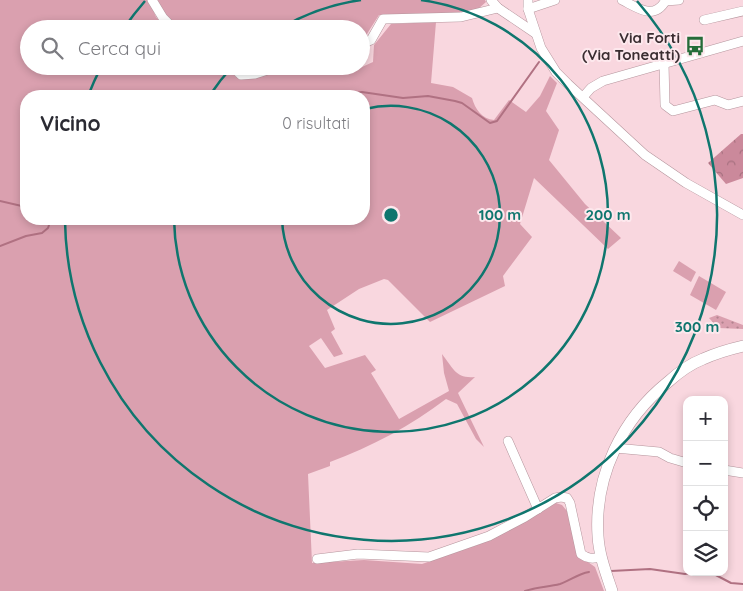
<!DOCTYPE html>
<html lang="it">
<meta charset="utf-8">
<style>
body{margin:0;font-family:Quicksand,sans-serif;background:#f7f7f7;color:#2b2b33}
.controls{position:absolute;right:15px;bottom:15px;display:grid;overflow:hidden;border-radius:10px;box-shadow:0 2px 8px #0003}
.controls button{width:45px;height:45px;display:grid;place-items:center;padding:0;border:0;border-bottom:1px solid #e1e1e2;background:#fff;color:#2b2b33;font:25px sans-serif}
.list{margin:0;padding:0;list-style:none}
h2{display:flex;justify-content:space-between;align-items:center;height:65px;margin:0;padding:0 20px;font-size:21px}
h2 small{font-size:16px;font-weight:400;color:#7c7c81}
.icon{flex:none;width:28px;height:28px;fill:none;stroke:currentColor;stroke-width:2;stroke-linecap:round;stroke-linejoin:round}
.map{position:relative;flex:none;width:743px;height:591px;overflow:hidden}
.search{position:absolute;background:#fff;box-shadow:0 2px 8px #0003;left:20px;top:20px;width:350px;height:55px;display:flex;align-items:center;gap:12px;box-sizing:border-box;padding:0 18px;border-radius:28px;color:#7c7c81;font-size:19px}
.panel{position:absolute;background:#fff;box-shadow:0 2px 8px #0003;left:20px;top:90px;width:350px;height:135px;border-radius:20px}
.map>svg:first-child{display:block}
.grass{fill:#daa0af;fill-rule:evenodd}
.forest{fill:url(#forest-crowns)}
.park{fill:url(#park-dots)}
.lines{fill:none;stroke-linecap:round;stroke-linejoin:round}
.stream{stroke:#b07182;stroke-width:2}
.minor-casing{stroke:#b5959d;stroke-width:10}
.major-casing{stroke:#b5959d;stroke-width:12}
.minor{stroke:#fff;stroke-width:9}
.major{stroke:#fff;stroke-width:11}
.ring{fill:none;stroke:#0f766e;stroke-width:2.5}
.labels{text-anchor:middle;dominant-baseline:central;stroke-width:4;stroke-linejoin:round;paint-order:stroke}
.poi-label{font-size:15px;font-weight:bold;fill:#3a2d31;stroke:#fde8ed;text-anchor:end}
.centre{fill:#0f766e;stroke:#fde8ed;stroke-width:2.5}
.ring-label{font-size:15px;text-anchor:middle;font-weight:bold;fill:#0f766e;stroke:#fde8ed;stroke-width:4;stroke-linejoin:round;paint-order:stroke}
</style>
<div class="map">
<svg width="743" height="591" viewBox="0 0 743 591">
<defs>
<pattern id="forest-crowns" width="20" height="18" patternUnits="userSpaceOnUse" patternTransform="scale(1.25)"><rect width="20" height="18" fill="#cb899b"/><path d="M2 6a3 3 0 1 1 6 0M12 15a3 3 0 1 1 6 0" fill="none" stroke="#a6707f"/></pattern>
<pattern id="park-dots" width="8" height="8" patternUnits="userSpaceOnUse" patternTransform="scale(1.25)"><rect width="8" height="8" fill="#daa0af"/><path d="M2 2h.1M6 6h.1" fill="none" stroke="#b2838f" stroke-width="1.8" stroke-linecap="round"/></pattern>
</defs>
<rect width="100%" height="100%" fill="#f9d7df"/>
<g class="grass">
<path d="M 0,0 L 149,0 L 156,17 L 167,29 L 29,29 L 29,66 L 226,66 L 236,77 L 250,78 L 302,66 L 350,66 L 351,72 L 373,62 L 374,45 L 391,24 L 436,22 L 431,83 L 453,87 L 472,98 C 475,109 482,119 494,120 L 509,100 L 526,112 L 540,96 L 550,76 L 557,83 L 546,111 L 559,130 L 549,160 L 585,204 L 621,238 L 608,249 L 534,178 L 520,224 L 532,237 L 503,276 L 505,286 L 430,322 L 388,280 L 384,279 L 359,289 L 327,310 L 335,329 L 331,332 L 343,354 L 334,357 L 321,338 L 309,346 L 325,368 L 365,355 L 376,370 L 371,373 L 399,419 L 449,391 L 444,373 L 442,354 C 453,368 456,379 475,377 L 458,393 L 484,447 L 476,439 L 457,404 L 446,399 C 412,425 371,447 330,462 L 330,466 L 308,474 L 312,563 L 364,560 L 422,564 L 480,544 L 518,526 L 556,503 L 562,505 L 567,511 L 578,555 L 595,567 L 604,591 L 0,591 ZM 26,96 L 364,96 L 364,219 L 26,219 Z"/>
<path d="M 156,0 L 485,0 L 486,2 L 477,10 L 450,16 L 379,15 L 365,37 L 361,38 L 361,29 L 181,29 C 170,21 162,12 156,0 Z"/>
<path d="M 679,261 L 696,272 L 691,282 L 673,271 Z"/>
<path d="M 699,276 L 726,292 L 716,310 L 690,295 Z"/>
</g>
<path class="forest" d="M 741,134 L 743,134 L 743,178 L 726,184 L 708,163 Z"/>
<path class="park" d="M 717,315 L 743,325 L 743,329 L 718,328 L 709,318 Z"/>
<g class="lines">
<g class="stream">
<path d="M 352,96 L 354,93 L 362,92 L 403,98 L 428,96 L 455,101 L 462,103 L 490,123 L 497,121 L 539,62"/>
<path d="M 0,201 L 26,207"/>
<path d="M 0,246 L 26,236 L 42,233 L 48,228 L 51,219"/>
<path d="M 611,571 L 650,569 L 685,574 L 698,572"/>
<path d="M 710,572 L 731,583 L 743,584"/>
<path d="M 525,591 C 537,587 548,587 560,584 C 570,581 577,574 589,572"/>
</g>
<defs>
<g id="minor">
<path d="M 152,0 L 163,18 L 174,29"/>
<path d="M 491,0 L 498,8 L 535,33"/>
<path d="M 528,0 L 528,9 L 541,48 L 556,72 L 568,84 L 645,155 L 686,183 L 743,215"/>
<path d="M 622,0 C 638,8 654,21 666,0"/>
<path d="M 665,1 L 679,0"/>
<path d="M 528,9 L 555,0"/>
<path d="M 704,20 L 743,11"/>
<path d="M 361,44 L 371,40 L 383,19 L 461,17 L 498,8"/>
<path d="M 664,63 L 665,105 L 673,111 L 715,100 L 728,105 L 743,101"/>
<path d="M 232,66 L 241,75 L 255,74 L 280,66"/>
<path d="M 583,97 L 591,88 L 603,81 L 743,41"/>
<path d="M 508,441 L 538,509"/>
<path d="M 615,448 L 659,452 L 670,458 L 687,463"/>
<path d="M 724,470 L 743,473"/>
<path d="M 317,559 L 358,554 L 429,557 L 489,536 L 525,517 L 555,498 L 561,497 L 567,498 L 570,503 L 581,554 C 588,559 593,559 601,557"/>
</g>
<path id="major" d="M 612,591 C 606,573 599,555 598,536 C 594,476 622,419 668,382 C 678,373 690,364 703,359 C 716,353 730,349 743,346"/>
</defs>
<use href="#minor" class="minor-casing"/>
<use href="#major" class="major-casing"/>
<use href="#minor" class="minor"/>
<use href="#major" class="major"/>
</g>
<g class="ring">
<path d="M365 109A109 109 0 1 1 282 219"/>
<path d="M210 95A217 217 0 0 1 232 67M281 28A217 217 0 0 1 361 0M421 0A217 217 0 1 1 174 219"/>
<path d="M88 96A326 326 0 0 1 101 67M124 28A326 326 0 0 1 145 1M637 1A326 326 0 1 1 65 221"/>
</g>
<defs>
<symbol id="bus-bare" viewBox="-9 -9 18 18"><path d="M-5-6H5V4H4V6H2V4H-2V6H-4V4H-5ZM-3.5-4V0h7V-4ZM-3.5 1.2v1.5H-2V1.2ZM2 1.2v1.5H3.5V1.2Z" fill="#256c39" stroke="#fde8ed" stroke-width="2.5" paint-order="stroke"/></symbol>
</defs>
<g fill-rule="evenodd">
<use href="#bus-bare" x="681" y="32" width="28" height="28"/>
</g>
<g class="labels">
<g class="poi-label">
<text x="680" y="37">Via Forti<tspan x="680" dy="17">(Via Toneatti)</tspan></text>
</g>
</g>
<circle cx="391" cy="215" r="8" class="centre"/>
<g class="ring-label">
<text x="500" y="220">100 m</text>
<text x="608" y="220">200 m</text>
<text x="697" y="332">300 m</text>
</g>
</svg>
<div class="controls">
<button>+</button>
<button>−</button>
<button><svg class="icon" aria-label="locate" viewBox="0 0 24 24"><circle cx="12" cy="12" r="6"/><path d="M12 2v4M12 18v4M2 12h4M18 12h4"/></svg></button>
<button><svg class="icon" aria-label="layers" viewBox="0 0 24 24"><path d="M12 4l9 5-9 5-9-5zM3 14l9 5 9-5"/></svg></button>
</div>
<div class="search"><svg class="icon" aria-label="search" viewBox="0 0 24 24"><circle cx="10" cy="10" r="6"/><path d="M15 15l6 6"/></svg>Cerca qui</div>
<section class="panel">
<h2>Vicino<small>0 risultati</small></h2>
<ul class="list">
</ul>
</section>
</div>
